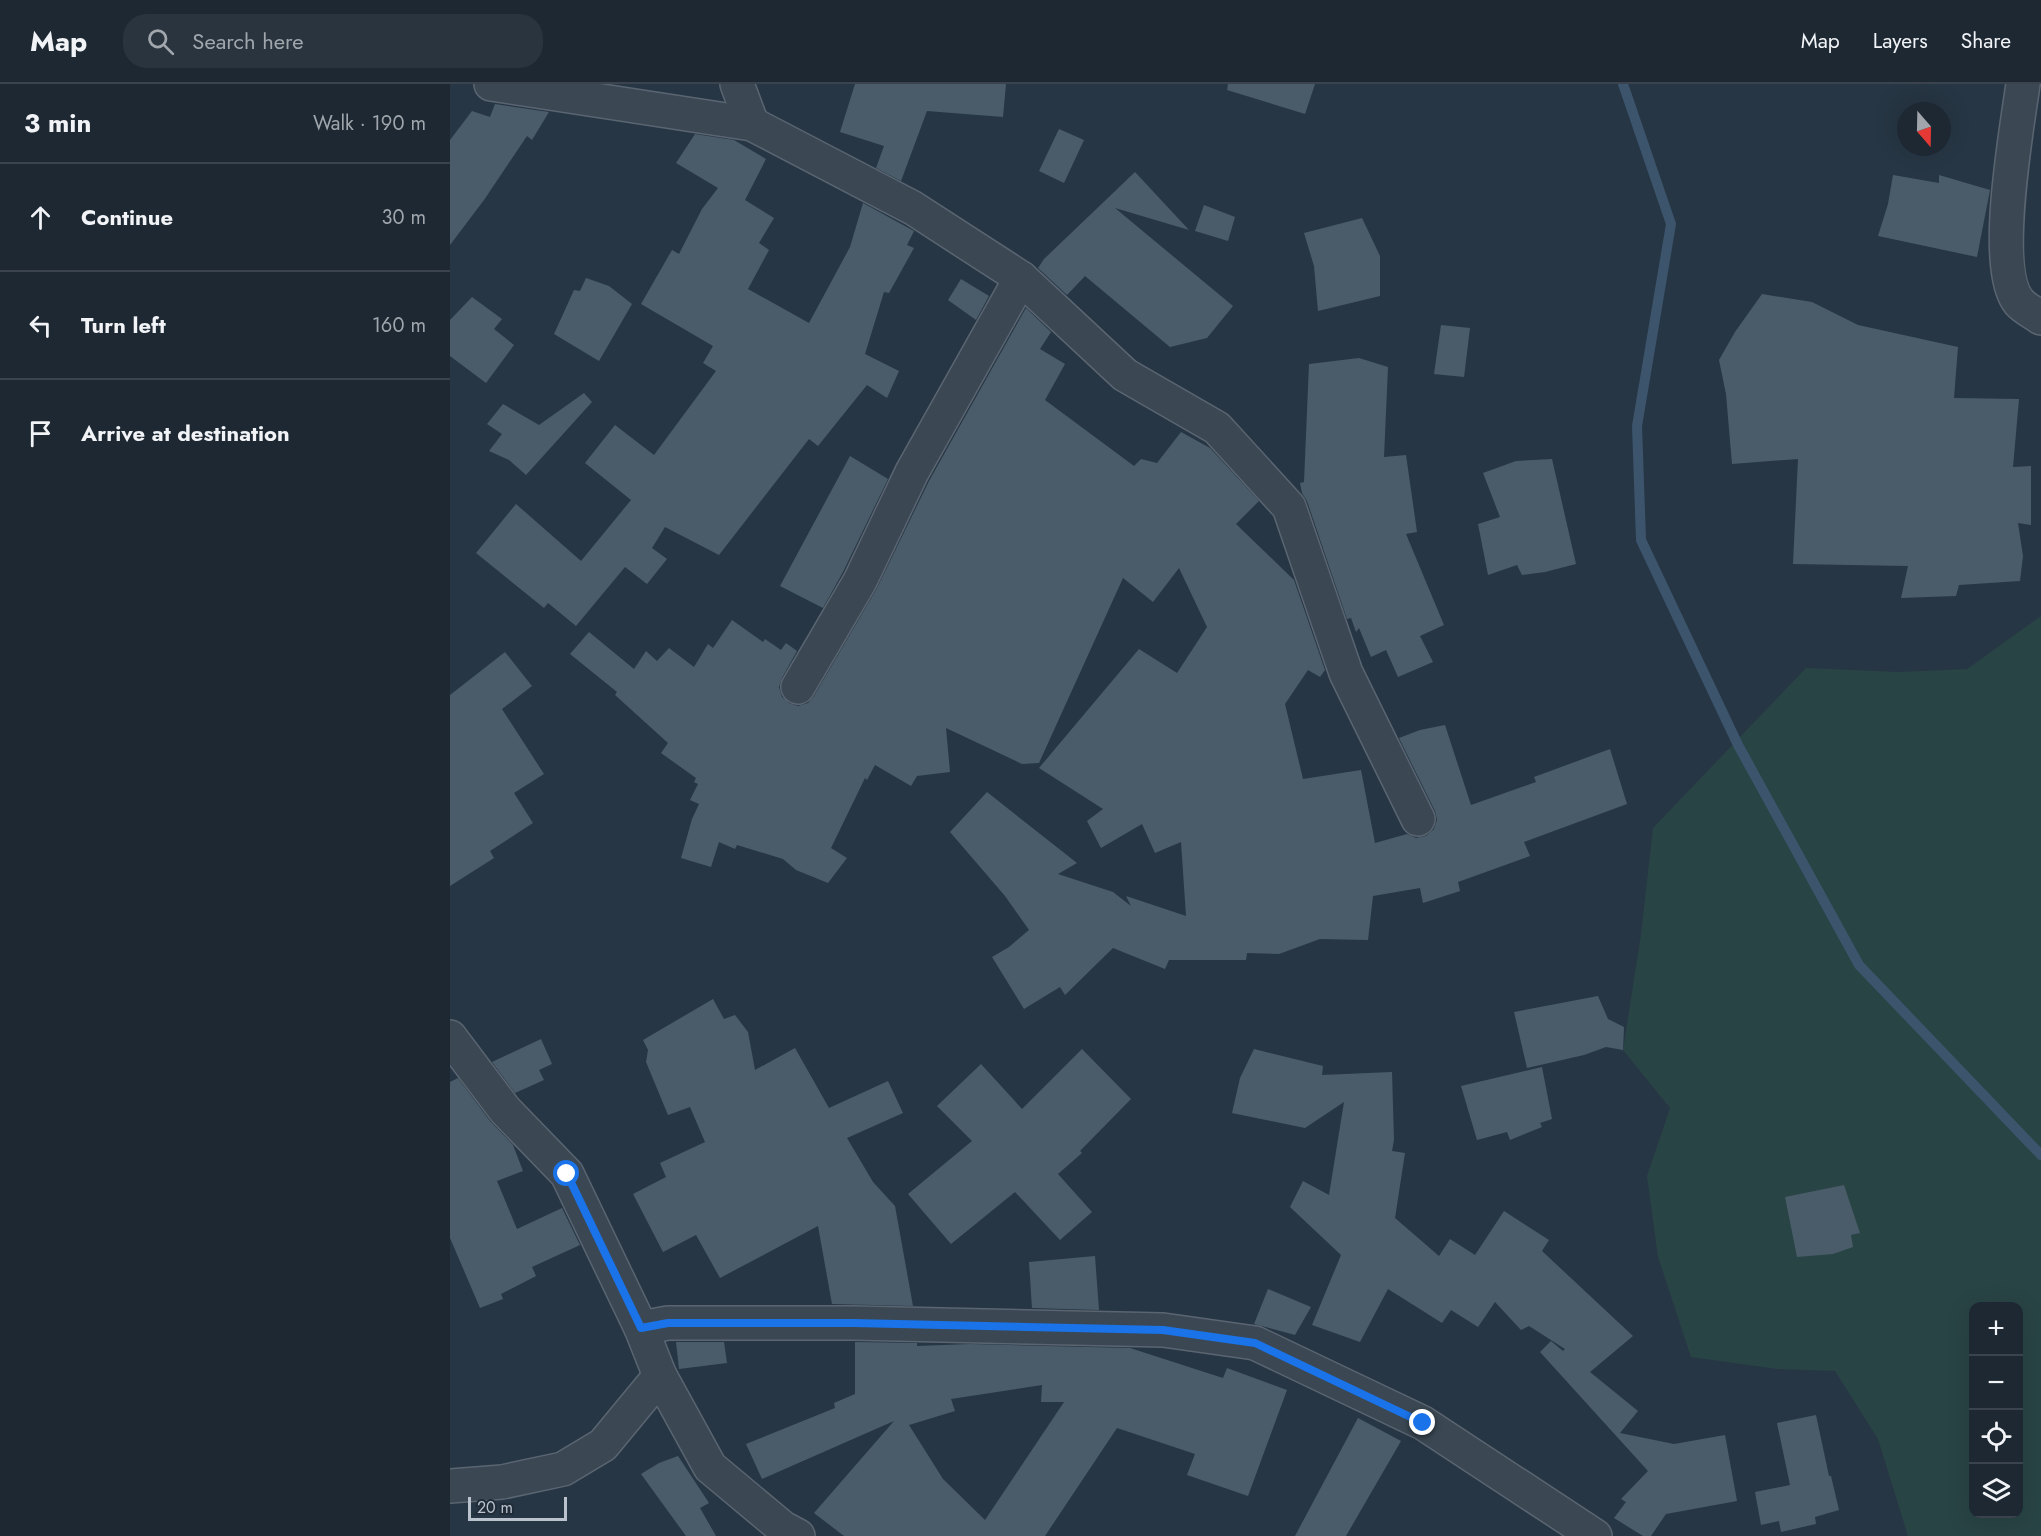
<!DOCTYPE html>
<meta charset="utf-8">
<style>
body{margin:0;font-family:Jost,sans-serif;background:#2a343f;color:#f1f3f6}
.controls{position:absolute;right:18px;bottom:18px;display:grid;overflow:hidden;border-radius:12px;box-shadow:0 6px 24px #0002}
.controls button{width:54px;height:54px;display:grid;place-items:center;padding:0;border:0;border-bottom:2px solid #3b444e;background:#1d2833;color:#f1f3f6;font:30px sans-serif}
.compass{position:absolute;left:1447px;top:18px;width:54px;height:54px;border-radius:50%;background:#1d2833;box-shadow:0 6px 24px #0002;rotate:160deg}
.scale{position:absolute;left:18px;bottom:15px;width:99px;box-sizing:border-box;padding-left:6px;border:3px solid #b9c2cd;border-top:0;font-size:16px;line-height:21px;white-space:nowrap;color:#b9c2cd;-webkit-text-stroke:4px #202d39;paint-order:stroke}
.stop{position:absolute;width:18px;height:18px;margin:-14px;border:4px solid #1a73e8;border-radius:50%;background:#fff}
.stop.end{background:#1a73e8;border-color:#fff;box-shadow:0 2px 6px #0008}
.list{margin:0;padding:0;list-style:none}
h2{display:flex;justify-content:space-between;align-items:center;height:78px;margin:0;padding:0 24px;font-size:26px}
h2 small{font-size:20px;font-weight:400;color:#a0a6ac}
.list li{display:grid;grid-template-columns:39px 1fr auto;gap:18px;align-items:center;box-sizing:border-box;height:108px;padding:0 24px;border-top:2px solid #3b444e}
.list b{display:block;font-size:22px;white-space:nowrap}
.list em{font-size:20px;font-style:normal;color:#a0a6ac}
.icon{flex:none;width:33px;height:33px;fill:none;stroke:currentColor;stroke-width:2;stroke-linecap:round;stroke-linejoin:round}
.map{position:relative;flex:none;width:1591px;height:1452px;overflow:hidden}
header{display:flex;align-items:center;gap:36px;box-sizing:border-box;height:84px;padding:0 30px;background:#1d2833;border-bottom:2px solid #3b444e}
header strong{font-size:28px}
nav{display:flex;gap:33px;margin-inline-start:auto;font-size:21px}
.search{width:420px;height:54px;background:#2a343f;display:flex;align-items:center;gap:15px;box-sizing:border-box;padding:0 21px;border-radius:24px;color:#a0a6ac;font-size:22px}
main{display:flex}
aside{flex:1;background:#1d2833}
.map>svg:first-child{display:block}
.green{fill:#294445;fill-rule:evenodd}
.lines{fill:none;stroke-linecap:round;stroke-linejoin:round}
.stream{stroke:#3c556d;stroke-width:10}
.building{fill:#4a5c6a;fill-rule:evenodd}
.street-casing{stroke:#5a6571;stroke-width:36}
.street{stroke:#3b4853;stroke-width:33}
.route{stroke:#1a73e8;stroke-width:8}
</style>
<header>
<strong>Map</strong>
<div class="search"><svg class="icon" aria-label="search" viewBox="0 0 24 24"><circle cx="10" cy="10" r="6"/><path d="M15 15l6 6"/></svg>Search here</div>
<nav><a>Map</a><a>Layers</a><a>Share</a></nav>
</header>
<main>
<aside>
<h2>3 min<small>Walk · 190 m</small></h2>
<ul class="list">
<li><svg class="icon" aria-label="ahead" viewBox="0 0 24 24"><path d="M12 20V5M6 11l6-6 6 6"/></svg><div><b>Continue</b></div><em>30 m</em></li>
<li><svg class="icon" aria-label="left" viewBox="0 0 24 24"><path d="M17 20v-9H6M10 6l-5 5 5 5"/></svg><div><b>Turn left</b></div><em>160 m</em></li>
<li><svg class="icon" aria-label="arrive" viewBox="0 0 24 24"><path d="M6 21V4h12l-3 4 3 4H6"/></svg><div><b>Arrive at destination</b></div></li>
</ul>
</aside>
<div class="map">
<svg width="1591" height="1452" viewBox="0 0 1591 1452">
<rect width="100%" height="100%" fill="#273644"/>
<path class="green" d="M 1591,532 L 1591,1452 L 1458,1452 L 1428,1355 L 1385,1287 L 1327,1285 L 1241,1273 L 1208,1173 L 1197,1092 L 1220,1024 L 1173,966 L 1191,850 L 1203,744 L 1356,584 L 1448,588 L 1517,585 ZM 1524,1222 L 1568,1222 L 1568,1430 L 1524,1430 Z"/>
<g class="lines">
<path class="stream" d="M 1173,0 L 1221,140 L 1187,342 L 1191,456 L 1288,661 L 1409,881 L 1591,1071"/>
</g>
<g class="building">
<path d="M 405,0 L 556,0 L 553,33 L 477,27 L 451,97 L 426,84 L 434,62 L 390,48 Z"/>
<path d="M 778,0 L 865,0 L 855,30 L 777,6 Z"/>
<path d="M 45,20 L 99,28 L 82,56 L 77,52 L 34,116 L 0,161 L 0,56 L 22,27 L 40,33 Z"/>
<path d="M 609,45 L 634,56 L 614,99 L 589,87 Z"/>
<path d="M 245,50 L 284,56 L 316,75 L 295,116 L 324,134 L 309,159 L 319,166 L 298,205 L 359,239 L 400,163 L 413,119 L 464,147 L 457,161 L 464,164 L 439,209 L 434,208 L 415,270 L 449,287 L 437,314 L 417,301 L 368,362 L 359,355 L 269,471 L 215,443 L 202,464 L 217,475 L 197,500 L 175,483 L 126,542 L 98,519 L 94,524 L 26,469 L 66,420 L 131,477 L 181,416 L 135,379 L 165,341 L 204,371 L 266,287 L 253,279 L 263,262 L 191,220 L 222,166 L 229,170 L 252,125 L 268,104 L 226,79 Z"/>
<path d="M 685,88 L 739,146 L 665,124 L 783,222 L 757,254 L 720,263 L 635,192 L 617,211 L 588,184 L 594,175 Z"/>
<path d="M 1443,91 L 1489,99 L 1489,91 L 1540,106 L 1527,173 L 1428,152 L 1438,120 Z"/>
<path d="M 754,121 L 785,133 L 778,157 L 745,147 Z"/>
<path d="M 912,134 L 930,172 L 930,212 L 868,227 L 864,182 L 854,149 Z"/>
<path d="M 136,194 L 159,202 L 182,220 L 149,277 L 104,250 L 124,206 L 130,207 Z"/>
<path d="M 511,195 L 539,212 L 526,236 L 498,216 Z"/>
<path d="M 1312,210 L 1362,218 L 1408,241 L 1508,263 L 1504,314 L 1569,315 L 1563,383 L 1581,382 L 1581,441 L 1568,439 L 1573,472 L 1570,497 L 1509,501 L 1506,512 L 1451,514 L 1458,482 L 1343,480 L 1348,375 L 1282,380 L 1276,310 L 1269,276 L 1285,248 Z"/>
<path d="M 22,213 L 52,235 L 44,245 L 64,261 L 36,299 L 0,272 L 0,236 Z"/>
<path d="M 576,224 L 601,248 L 590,265 L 615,280 L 595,316 L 684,382 L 691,375 L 707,379 L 731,348 L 760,364 L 809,417 L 786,440 L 844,496 L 875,586 L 870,593 L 858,586 L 835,620 L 853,695 L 911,686 L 925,759 L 957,750 L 966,754 L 976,752 L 984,745 L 987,736 L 985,727 L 949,654 L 970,646 L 995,641 L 1021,721 L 1086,698 L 1084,693 L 1160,665 L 1177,720 L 1074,758 L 1080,772 L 1008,798 L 1010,807 L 973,819 L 970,804 L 923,812 L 918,856 L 870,855 L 829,870 L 797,869 L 796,876 L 719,876 L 715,885 L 663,864 L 615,911 L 610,903 L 574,925 L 542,873 L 559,863 L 579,846 L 555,812 L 500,748 L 537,708 L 627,779 L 608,790 L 663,808 L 681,822 L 676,812 L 736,832 L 731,758 L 705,769 L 692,740 L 651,764 L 637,737 L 653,725 L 589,684 L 689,565 L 727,589 L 757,543 L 729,484 L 703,518 L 673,494 L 589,679 L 572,680 L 496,644 L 500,688 L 467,692 L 461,702 L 425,681 L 417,696 L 415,694 L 381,764 L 397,774 L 378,799 L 346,786 L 333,775 L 287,761 L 285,765 L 269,758 L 261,783 L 231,774 L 242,735 L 249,720 L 240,716 L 248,700 L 244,698 L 246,694 L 211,669 L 218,659 L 165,611 L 167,608 L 120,570 L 139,548 L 184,585 L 196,567 L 207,577 L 219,564 L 244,583 L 258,560 L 263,564 L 282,536 L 313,558 L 315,555 L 331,566 L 336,559 L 347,567 L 332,594 L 329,603 L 332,613 L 339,619 L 348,622 L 358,619 L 364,612 L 426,506 L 479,397 Z"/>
<path d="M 991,241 L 1020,244 L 1014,293 L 984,290 Z"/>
<path d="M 909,274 L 938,283 L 934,373 L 956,371 L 967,448 L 956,450 L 994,541 L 970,552 L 983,578 L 948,593 L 936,566 L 921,573 L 909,544 L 906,548 L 901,534 L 897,535 L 857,417 L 852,409 L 850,399 L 854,398 L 859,280 Z"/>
<path d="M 134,309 L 142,318 L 76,391 L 59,376 L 39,367 L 52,350 L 37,340 L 53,320 L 89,341 Z"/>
<path d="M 400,372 L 438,395 L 393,488 L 373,524 L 330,502 Z"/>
<path d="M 1102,375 L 1126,480 L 1095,488 L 1072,491 L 1067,481 L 1038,491 L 1028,440 L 1050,433 L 1033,389 L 1066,377 Z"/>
<path d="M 55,568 L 82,602 L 52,625 L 94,690 L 64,709 L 83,739 L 40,767 L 44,774 L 0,802 L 0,611 Z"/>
<path d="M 1148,912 L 1158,935 L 1174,943 L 1173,966 L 1156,963 L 1134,971 L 1077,984 L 1064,928 Z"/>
<path d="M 263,915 L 274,935 L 285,931 L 298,948 L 305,986 L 345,964 L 379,1024 L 438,997 L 453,1029 L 397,1054 L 423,1098 L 445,1122 L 463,1222 L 382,1220 L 368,1142 L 270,1194 L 246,1151 L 213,1168 L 183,1110 L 216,1093 L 210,1079 L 255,1058 L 240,1023 L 218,1031 L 196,978 L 198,966 L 193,956 Z"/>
<path d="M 91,955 L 102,980 L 89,986 L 94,996 L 65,1009 L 42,978 Z"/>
<path d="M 632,965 L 681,1015 L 630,1067 L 632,1069 L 608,1090 L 642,1128 L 610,1156 L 565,1108 L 501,1160 L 458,1110 L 522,1057 L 487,1022 L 531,980 L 572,1025 Z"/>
<path d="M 804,965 L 873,982 L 872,991 L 942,988 L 944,1056 L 942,1067 L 955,1069 L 945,1134 L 989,1172 L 1000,1155 L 1025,1171 L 1054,1127 L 1099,1156 L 1092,1167 L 1183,1252 L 1140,1288 L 1188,1327 L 1170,1349 L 1224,1360 L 1275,1351 L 1287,1417 L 1216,1430 L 1201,1452 L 1193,1452 L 1164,1434 L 1176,1418 L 1171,1415 L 1198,1387 L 1090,1268 L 1101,1257 L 1113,1267 L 1115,1265 L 1079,1242 L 1071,1246 L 1045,1218 L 1028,1243 L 1001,1226 L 992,1239 L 938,1205 L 910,1258 L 862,1241 L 891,1171 L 840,1123 L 853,1097 L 879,1111 L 894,1018 L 855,1044 L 782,1029 L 790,994 Z"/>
<path d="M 1092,983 L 1102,1035 L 1090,1039 L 1092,1043 L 1060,1056 L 1057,1048 L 1027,1056 L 1011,1002 Z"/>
<path d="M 8,994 L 40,1037 L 63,1061 L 73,1087 L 47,1097 L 67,1145 L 112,1124 L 130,1161 L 82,1183 L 86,1192 L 51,1210 L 53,1215 L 30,1224 L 0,1154 L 0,998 Z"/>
<path d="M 1394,1101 L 1410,1149 L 1401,1151 L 1403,1163 L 1383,1170 L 1347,1173 L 1335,1113 Z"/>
<path d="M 645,1172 L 649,1226 L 582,1224 L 579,1178 Z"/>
<path d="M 818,1205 L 861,1223 L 845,1251 L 804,1240 Z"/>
<path d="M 226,1258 L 274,1258 L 277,1279 L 229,1285 Z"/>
<path d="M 405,1258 L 467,1259 L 467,1262 L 520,1260 L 680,1264 L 773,1294 L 777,1284 L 837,1306 L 798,1412 L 737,1391 L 745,1370 L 667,1344 L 595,1452 L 394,1452 L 364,1429 L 444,1337 L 312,1395 L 296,1360 L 385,1324 L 384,1319 L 405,1310 ZM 592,1301 L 591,1318 L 614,1318 L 535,1436 L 493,1395 L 459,1341 L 505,1327 L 501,1315 Z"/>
<path d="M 1366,1331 L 1379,1392 L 1381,1392 L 1389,1426 L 1365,1433 L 1366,1440 L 1331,1448 L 1329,1437 L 1311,1441 L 1305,1408 L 1340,1401 L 1327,1339 Z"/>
<path d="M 908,1334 L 951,1357 L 896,1452 L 845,1452 Z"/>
<path d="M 228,1372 L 259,1419 L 250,1424 L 266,1452 L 236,1452 L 191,1390 L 209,1379 Z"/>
</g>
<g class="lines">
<defs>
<g id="street">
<path d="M 41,0 L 302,40 L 463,124 L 571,194 L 675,291 L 767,344 L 839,423 L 896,589 L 968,735"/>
<path d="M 287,0 L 302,40"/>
<path d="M 1573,0 C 1567,44 1541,185 1569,218 C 1574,224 1584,229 1591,234"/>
<path d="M 348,603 L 410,497 L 462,388 L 571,194"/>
<path d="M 0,953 L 55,1026 L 117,1090 L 191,1244 L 210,1292 L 260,1383 L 333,1444 L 348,1452"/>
<path d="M 191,1244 L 218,1239 L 404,1239 L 713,1246 L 805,1259 L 973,1339 L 1145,1452"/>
<path d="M 0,1402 L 52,1398 L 113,1385 L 153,1361 L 210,1292"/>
</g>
</defs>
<use href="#street" class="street-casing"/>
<use href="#street" class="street"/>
</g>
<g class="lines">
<path class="route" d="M 117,1090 L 191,1244 L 218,1239 L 404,1239 L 713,1246 L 805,1259 L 973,1339"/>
</g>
</svg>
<div class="controls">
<button>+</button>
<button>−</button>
<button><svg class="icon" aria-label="locate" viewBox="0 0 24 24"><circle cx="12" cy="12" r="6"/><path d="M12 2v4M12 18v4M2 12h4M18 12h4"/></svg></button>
<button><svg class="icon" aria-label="layers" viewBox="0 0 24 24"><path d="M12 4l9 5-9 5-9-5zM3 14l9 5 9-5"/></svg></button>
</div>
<svg class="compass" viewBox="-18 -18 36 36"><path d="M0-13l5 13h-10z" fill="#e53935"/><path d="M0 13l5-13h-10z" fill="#a0a6ac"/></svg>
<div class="scale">20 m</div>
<div class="stop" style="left:117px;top:1090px"></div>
<div class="stop end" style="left:973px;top:1339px"></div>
</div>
</main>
